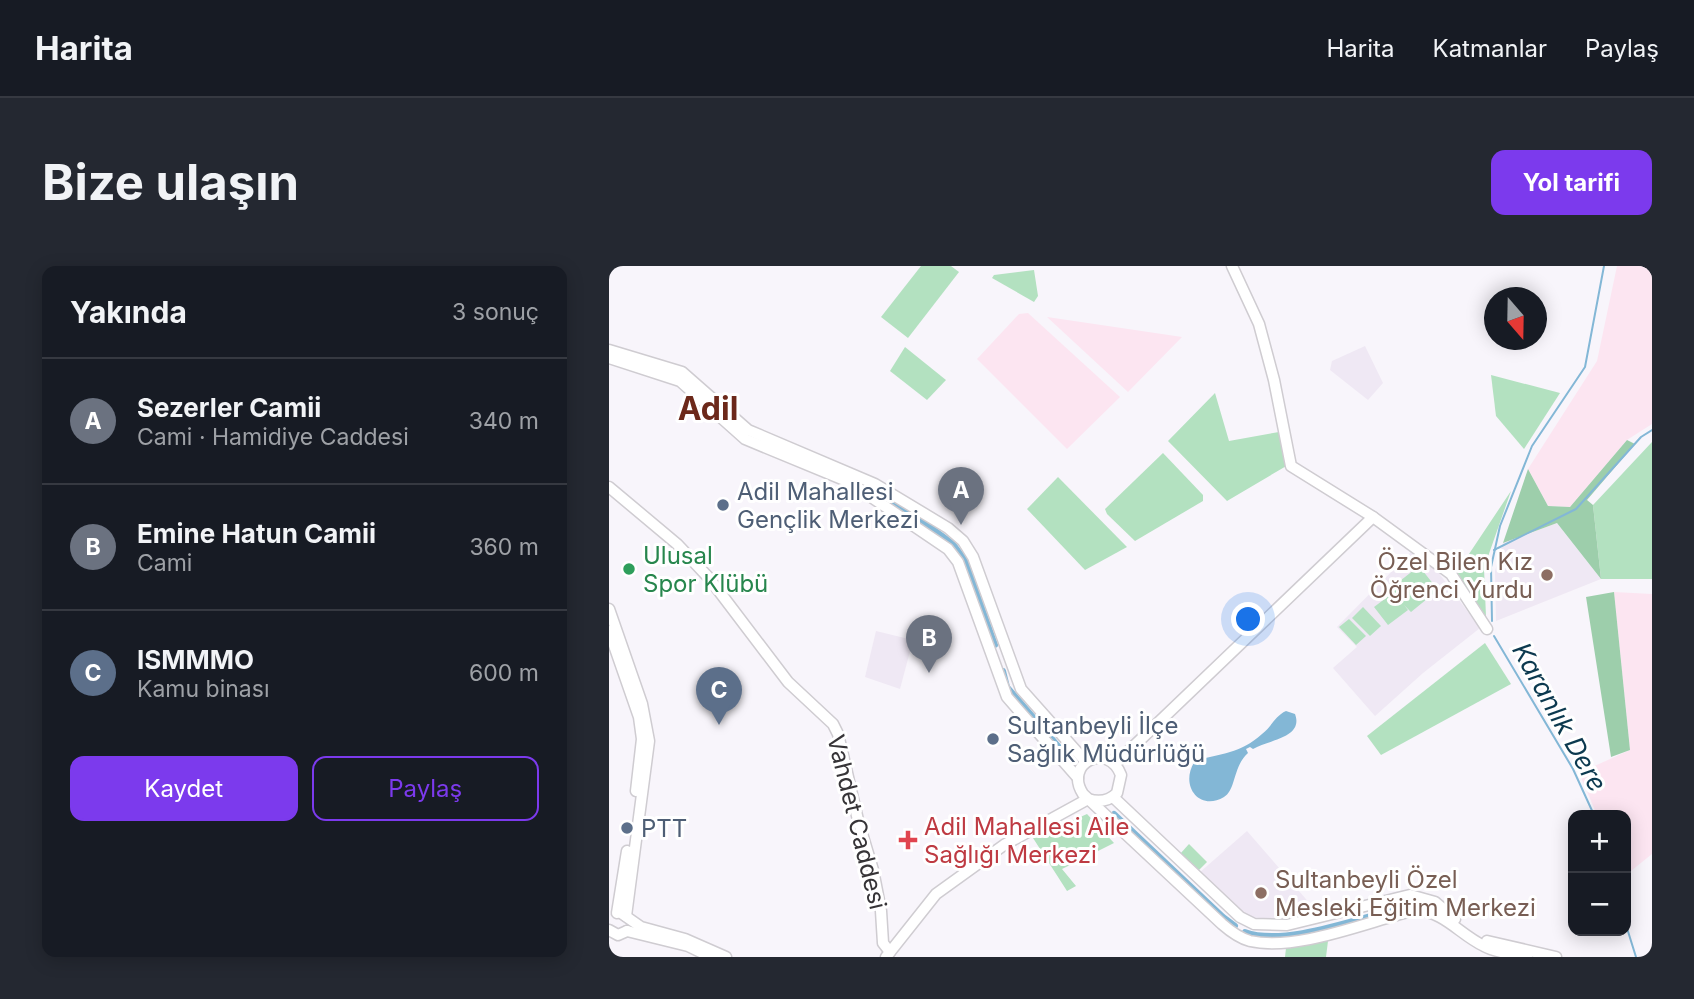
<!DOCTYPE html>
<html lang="tr">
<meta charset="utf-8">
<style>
body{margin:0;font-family:Inter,sans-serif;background:#242831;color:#f1f3f6}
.controls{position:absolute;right:21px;bottom:21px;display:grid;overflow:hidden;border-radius:14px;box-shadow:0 4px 18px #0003}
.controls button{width:63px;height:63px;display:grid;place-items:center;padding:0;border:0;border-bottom:2px solid #363941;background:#171b24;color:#f1f3f6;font:35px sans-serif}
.compass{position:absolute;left:875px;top:21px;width:63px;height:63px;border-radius:50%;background:#171b24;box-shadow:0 4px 18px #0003;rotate:160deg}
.you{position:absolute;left:640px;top:354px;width:24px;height:24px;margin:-18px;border:5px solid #fff;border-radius:50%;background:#1a73e8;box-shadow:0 0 0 10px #1a73e833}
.badge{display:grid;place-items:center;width:46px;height:46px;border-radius:50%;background:#7c3aed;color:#fff;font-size:23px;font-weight:700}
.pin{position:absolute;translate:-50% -58px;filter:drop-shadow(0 2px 4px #0008)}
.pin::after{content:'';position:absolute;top:37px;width:24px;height:21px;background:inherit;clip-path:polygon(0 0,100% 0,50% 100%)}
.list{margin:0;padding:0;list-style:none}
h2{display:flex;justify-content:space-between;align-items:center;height:91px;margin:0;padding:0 28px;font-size:30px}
h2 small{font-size:23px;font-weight:400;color:#9ea1a6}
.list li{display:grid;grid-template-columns:46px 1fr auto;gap:21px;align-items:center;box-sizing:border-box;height:126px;padding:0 28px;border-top:2px solid #363941}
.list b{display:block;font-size:26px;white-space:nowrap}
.list p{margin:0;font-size:23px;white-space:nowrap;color:#9ea1a6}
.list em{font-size:23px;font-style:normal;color:#9ea1a6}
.actions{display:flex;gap:14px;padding:21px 28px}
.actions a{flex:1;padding:16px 0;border:2px solid #7c3aed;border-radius:14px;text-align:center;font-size:24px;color:#7c3aed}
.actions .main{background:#7c3aed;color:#fff}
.map{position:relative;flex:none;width:1043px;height:691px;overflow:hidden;border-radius:14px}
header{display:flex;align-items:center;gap:42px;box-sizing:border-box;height:98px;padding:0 35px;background:#171b24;border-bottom:2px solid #363941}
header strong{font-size:33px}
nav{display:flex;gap:38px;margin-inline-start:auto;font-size:24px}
.intro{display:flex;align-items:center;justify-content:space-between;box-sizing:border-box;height:168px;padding:0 42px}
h1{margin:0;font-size:49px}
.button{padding:18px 32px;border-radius:14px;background:#7c3aed;color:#fff;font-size:24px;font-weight:700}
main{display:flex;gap:42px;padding:0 42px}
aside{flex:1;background:#171b24;border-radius:14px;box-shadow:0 4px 18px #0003}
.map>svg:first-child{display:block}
.industrial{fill:#fce5f1}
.built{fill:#efe8f4}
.green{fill:#b3e1c0}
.forest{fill:#9dceab}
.water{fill:#83b7d6}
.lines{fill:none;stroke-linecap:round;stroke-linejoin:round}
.stream{stroke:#83b7d6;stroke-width:2}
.canal{stroke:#83b7d6;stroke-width:6}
.secondary-casing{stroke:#cfccd1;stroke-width:13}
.secondary{stroke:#fff;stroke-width:10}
.service-dot{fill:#5c6f8a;stroke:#fff;stroke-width:2.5}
.leisure-dot{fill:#2e9e5b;stroke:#fff;stroke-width:2.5}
.education-dot{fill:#8d6e63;stroke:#fff;stroke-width:2.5}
.health-dot{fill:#e0444e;stroke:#fff;stroke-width:2.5}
.labels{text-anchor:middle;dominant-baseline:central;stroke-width:6;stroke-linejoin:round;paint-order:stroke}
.service-label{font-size:24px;fill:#4e5e75;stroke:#fff;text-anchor:start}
.leisure-label{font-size:24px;fill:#27864d;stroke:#fff;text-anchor:start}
.education-label{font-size:24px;fill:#785e54;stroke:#fff;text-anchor:end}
.street-label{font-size:24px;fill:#363437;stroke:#fff}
.health-label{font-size:24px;fill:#be3a42;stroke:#fff;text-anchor:start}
.water-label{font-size:26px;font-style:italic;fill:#0c394f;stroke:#fff}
.district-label{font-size:32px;font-weight:bold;fill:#6c281a;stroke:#fff}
</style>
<header>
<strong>Harita</strong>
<nav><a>Harita</a><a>Katmanlar</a><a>Paylaş</a></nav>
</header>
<div class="intro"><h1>Bize ulaşın</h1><a class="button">Yol tarifi</a></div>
<main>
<aside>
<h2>Yakında<small>3 sonuç</small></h2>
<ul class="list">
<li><span class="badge" style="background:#6b7280">A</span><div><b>Sezerler Camii</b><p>Cami · Hamidiye Caddesi</p></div><em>340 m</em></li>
<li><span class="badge" style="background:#6b7280">B</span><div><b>Emine Hatun Camii</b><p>Cami</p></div><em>360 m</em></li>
<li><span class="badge" style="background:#5c6f8a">C</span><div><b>ISMMMO</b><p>Kamu binası</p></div><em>600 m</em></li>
</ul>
<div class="actions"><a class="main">Kaydet</a><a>Paylaş</a></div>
</aside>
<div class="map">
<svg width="1043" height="691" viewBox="0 0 1043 691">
<rect width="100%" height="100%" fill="#f8f5fb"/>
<g class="industrial">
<path d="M 1008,0 L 1043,0 L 1043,158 L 1018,174 L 961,241 L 939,240 L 919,203 L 988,95 Z"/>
<path d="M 419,47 L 511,131 L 458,183 L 368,93 L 410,48 Z"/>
<path d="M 438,51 L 573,71 L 519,126 Z"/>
<path d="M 1005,326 L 1043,328 L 1043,588 L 1017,609 L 1017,549 L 988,549 L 970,507 L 1021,484 Z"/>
</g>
<g class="built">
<path d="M 756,80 L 774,117 L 759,134 L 721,104 L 723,95 Z"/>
<path d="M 948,257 L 992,313 L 887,355 L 886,305 L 894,277 Z"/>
<path d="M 802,286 L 829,306 L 871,362 L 814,407 L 766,450 L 724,402 L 748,381 L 728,361 Z"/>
<path d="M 267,365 L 304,374 L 291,423 L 256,411 Z"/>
<path d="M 638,565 L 709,647 L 677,654 L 640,651 L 590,607 Z"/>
</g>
<g class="green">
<path d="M 312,0 L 342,0 L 350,6 L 299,72 L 272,51 Z"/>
<path d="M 425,4 L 429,30 L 425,36 L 383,12 L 385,9 Z"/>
<path d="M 296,81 L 337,114 L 318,134 L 281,105 Z"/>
<path d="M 882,109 L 951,127 L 915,183 L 887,150 Z"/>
<path d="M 606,127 L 620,175 L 670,166 L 679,199 L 618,235 L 559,175 Z"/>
<path d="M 1043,176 L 1043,313 L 992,313 L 984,239 Z"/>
<path d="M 554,187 L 594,229 L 594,235 L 526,275 L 498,248 L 496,243 Z"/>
<path d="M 449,211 L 518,281 L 476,304 L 418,243 Z"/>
<path d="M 902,225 L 875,302 L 877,351 L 873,352 L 846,309 Z"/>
<path d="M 810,300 L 829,324 L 802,346 L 795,339 L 799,344 L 779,359 L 765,341 L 785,326 L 782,322 Z"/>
<path d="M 754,341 L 772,360 L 761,370 L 743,352 Z"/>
<path d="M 740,353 L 757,370 L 747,379 L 730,361 Z"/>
<path d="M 876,377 L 902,418 L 772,489 L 758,470 Z"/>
<path d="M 478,548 L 505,577 L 453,603 L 467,620 L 458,625 L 424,572 Z"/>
<path d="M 580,578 L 598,596 L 589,605 L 571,588 Z"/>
<path d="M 719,675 L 717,691 L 676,691 L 677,682 Z"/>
</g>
<g class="forest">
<path d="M 1018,174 L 1026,178 L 978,234 L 984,239 L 992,313 L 948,257 L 894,277 L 919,203 L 939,240 L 961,241 Z"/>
<path d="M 1005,326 L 1021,484 L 1002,491 L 977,331 Z"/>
</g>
<path class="water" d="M 677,445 L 686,448 C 695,472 659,474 644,483 L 641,481 L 637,483 L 639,487 C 624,500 627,524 615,531 C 590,546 570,519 586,495 C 612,487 631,488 653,468 C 663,460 666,450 677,445 Z"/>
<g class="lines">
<g class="stream">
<path d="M 885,284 L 967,243 L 1032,171 L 1043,164"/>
<path d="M 883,355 L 882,301 L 891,260 L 923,180 L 976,101 L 995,0"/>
<path d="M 885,370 L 964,503 L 985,549"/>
<path d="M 1017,659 L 1027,691"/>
</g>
<g class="canal">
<path d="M 256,222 L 302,247 L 344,278 L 356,294 L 386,379"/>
<path d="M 394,405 L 398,421 L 456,488"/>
<path d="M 505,548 L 614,651 L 626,660"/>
<path d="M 636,666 C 674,680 744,654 784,644"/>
</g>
<defs>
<g id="secondary">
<path d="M 623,0 L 650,58 L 665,114 L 682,200 L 764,251 L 842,308 L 878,363"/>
<path d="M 0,84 L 73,106 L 139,164 L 266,218 L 339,262 L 354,275 L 364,291 L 412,423 L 477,496"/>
<path d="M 0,92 L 71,115 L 136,173 L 240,216 L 339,283 L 349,296 L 398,431 L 469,512"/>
<path d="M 0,221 L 68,278 L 100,312 L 179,416 L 224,458 L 229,468 L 249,554 L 264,604 L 272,645 L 274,677 L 281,686"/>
<path d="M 0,343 L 33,438 L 40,475 L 17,650"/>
<path d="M 0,365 L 30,451 L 33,473 L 27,525"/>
<path d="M 506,498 L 764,251"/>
<path d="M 504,531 L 631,651 L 645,658 L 678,659 L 801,629 L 826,636 L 846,653"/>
<path d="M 479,533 C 491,537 500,535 508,527 L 512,509 C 499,475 454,497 474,528 L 613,658 C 621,665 630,672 641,675 C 688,686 760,655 807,644 C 836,646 850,668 875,680 C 888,687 903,688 918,691"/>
<path d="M 8,647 L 18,585"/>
<path d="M 12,647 L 32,661 L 76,673 L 117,691"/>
<path d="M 0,664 L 9,669 L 18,665"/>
<path d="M 18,665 L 79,680 L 102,691"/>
<path d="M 878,675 L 947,691"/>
<path d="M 277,691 L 327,628 L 395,579 L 479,533"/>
</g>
</defs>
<use href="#secondary" class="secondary-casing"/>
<use href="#secondary" class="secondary"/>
</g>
<g class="service-dot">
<circle cx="114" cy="239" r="7"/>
<circle cx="384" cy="473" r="7"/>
<circle cx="18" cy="562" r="7"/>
</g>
<circle class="leisure-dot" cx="20" cy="303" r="7"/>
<g class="education-dot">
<circle cx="938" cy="309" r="7"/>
<circle cx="652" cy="627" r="7"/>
</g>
<path class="health-dot" d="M295.5 563.5h7v7h7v7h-7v7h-7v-7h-7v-7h7z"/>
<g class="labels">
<g class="service-label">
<text x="128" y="225">Adil Mahallesi<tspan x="128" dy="28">Gençlik Merkezi</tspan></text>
<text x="398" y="459">Sultanbeyli İlçe<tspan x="398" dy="28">Sağlık Müdürlüğü</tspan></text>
<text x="32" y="562">PTT</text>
</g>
<g class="leisure-label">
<text x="34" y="289">Ulusal<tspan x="34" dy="28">Spor Klübü</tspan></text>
</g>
<g class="education-label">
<text x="924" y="295">Özel Bilen Kız<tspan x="924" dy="28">Öğrenci Yurdu</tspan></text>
<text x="666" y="613" text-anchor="start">Sultanbeyli Özel<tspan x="666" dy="28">Mesleki Eğitim Merkezi</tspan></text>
</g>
<g class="street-label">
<text transform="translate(248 556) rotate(76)">Vahdet Caddesi</text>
</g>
<g class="health-label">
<text x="315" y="560">Adil Mahallesi Aile<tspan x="315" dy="28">Sağlığı Merkezi</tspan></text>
</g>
<g class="water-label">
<text transform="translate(951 451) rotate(61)">Karanlık Dere</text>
</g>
<g class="district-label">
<text x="99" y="142">Adil</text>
</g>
</g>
</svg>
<div class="controls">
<button>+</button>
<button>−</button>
</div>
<svg class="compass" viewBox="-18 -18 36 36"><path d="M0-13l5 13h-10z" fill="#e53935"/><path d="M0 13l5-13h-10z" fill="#9ea1a6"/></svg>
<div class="you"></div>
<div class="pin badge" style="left:352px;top:259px;background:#6b7280">A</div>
<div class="pin badge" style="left:320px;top:407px;background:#6b7280">B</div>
<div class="pin badge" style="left:110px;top:459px;background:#5c6f8a">C</div>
</div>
</main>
